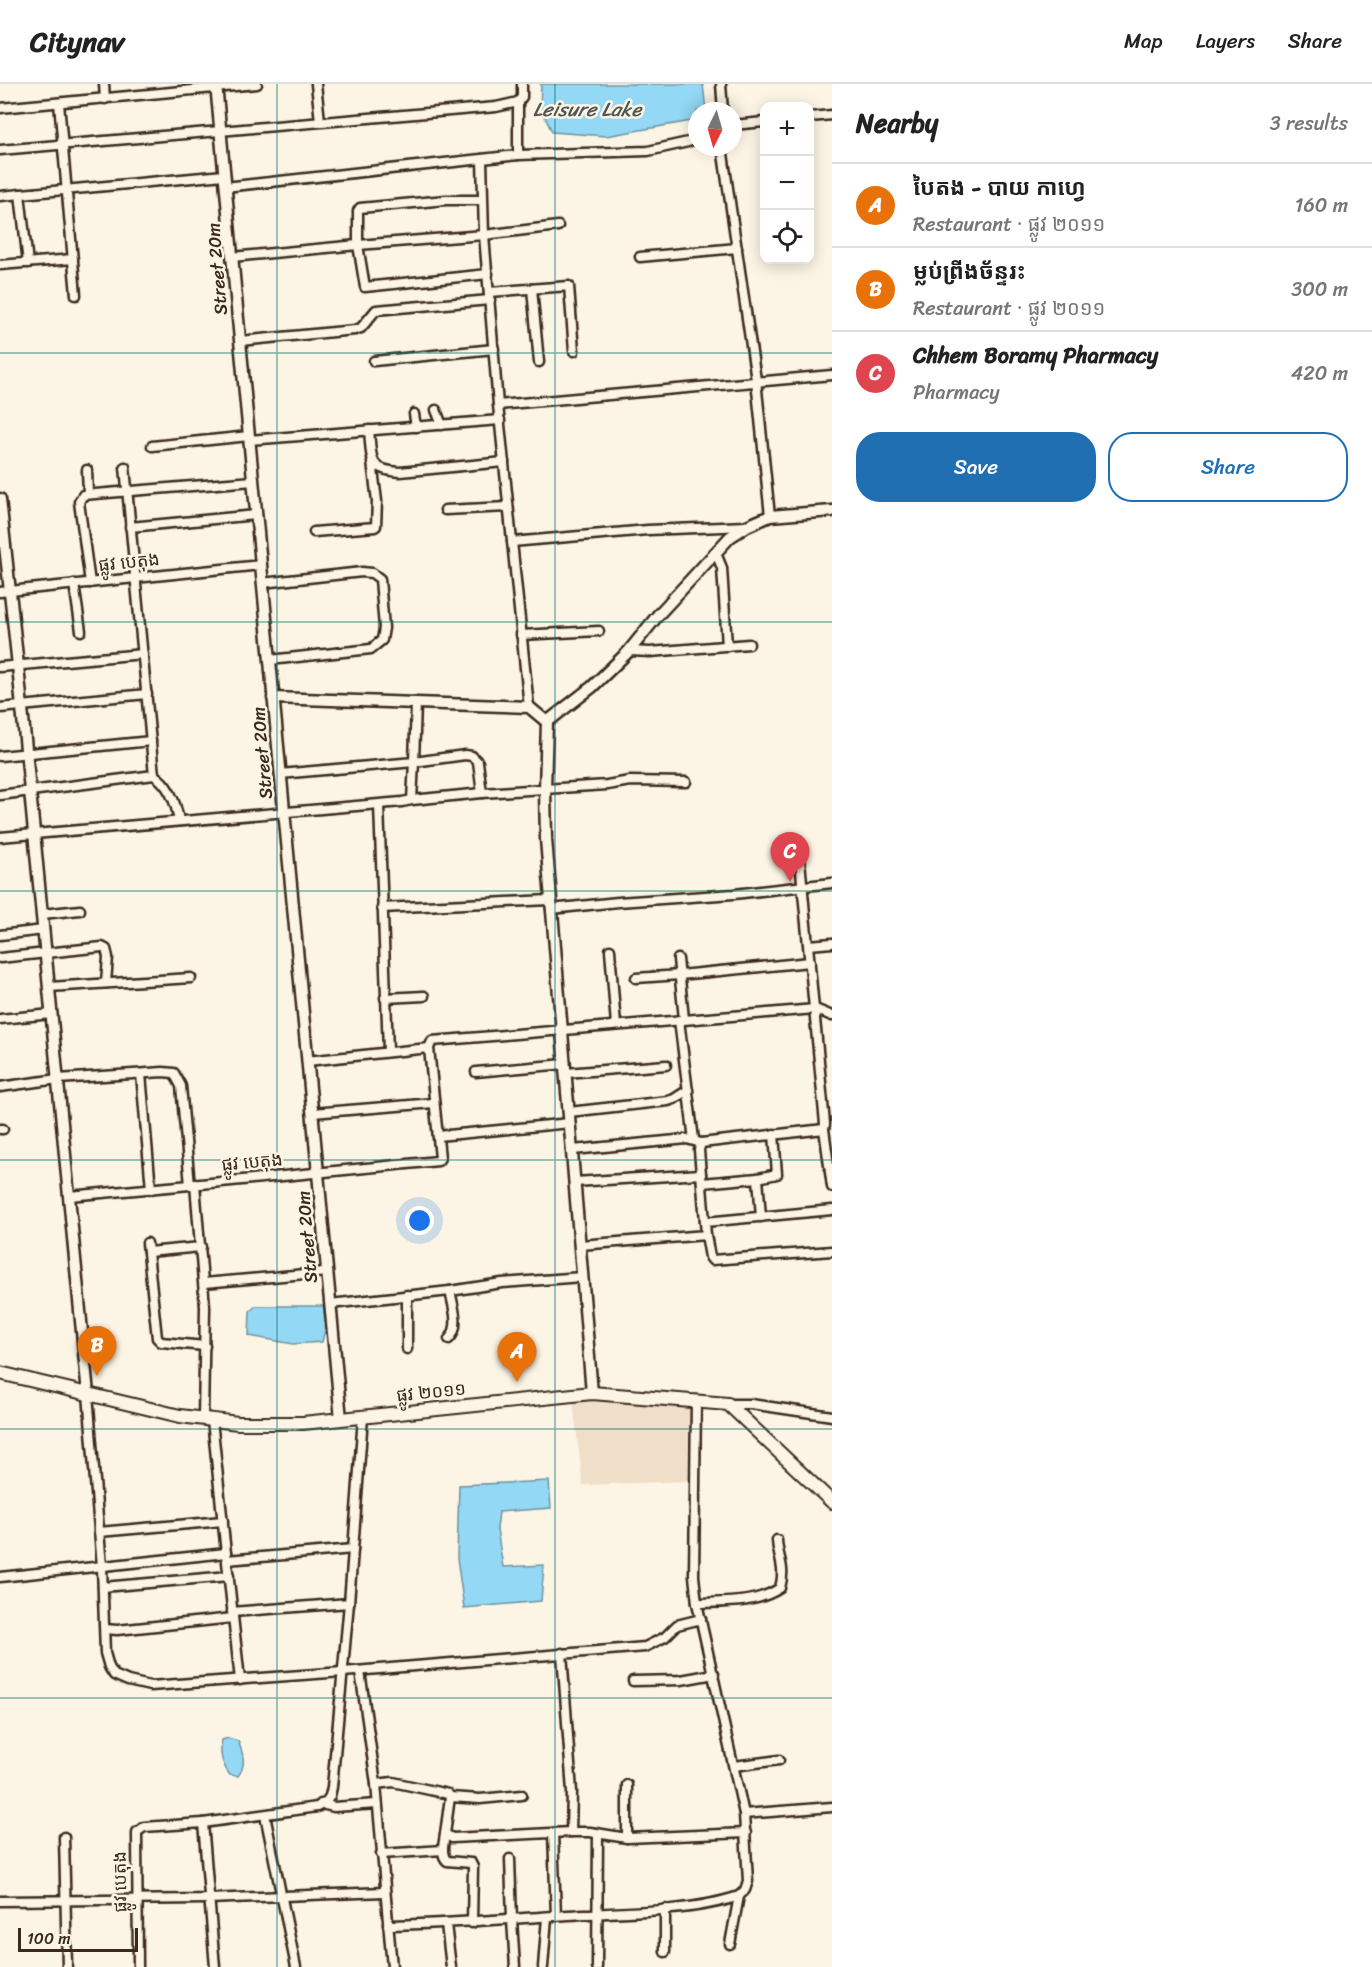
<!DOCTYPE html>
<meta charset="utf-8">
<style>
body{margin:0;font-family:Sriracha,"Noto Sans Khmer",sans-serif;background:#f2f2f2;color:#222}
.controls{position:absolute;right:18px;top:18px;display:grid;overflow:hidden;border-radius:12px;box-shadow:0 3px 15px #0003}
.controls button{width:54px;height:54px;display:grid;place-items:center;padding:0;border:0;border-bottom:2px solid #e0e0e0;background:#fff;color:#222;font:30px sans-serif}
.compass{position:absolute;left:688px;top:18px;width:54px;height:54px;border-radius:50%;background:#fff;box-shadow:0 3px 15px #0003;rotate:185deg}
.scale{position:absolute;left:18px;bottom:15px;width:120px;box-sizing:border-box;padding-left:6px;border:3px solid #3b2a1e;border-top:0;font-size:16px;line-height:21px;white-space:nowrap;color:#3b2a1e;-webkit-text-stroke:4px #fcf5e5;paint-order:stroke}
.you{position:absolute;left:420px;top:1137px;width:21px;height:21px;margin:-15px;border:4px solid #fff;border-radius:50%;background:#1a73e8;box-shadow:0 0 0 9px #1a73e833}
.badge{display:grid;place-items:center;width:39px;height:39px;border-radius:50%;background:#1f6fb2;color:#fff;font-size:20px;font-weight:700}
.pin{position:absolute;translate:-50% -50px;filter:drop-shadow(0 2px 3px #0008)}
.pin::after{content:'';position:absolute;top:32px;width:21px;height:18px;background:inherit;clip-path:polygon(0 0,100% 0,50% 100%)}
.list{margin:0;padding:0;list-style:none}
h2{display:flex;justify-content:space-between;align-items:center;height:78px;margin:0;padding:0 24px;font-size:26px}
h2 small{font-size:20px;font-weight:400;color:#767676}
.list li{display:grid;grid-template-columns:39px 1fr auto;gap:18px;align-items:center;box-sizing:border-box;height:84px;padding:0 24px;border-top:2px solid #e0e0e0}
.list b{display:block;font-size:22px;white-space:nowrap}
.list p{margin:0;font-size:20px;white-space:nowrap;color:#767676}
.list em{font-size:20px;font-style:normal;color:#767676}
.actions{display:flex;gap:12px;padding:18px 24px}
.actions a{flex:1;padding:14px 0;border:2px solid #1f6fb2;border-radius:24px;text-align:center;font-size:21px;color:#1f6fb2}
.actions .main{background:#1f6fb2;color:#fff}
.icon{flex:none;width:33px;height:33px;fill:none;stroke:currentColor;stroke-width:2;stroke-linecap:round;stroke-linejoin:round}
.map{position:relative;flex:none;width:832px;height:1883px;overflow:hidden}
header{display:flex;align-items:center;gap:36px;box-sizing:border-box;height:84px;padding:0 30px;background:#fff;border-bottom:2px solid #e0e0e0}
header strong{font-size:28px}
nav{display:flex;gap:33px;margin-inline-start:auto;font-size:21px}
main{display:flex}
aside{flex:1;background:#fff}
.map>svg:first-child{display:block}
.built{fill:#efdec8}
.water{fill:#93d8f5;stroke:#70929f;stroke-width:1.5}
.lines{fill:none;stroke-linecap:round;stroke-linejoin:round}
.minor-casing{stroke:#3b2a1e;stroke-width:13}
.tertiary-casing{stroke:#3b2a1e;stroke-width:15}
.secondary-casing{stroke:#3b2a1e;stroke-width:16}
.minor{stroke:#fcf5e5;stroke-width:8}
.tertiary{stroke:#fcf5e5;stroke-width:10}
.secondary{stroke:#fcf5e5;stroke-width:12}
.grid{fill:none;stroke:#0f766e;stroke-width:1.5;stroke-opacity:0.55}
.labels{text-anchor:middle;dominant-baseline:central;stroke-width:5;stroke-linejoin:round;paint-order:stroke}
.street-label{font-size:18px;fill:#3b2a1e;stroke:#fcf5e5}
.water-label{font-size:20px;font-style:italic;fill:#515654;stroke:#fcf5e5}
</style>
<header>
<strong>Citynav</strong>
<nav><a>Map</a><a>Layers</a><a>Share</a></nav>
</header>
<main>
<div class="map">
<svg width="832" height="1883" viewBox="0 0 832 1883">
<rect width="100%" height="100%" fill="#fcf5e5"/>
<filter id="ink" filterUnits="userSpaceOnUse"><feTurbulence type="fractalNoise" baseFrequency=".0167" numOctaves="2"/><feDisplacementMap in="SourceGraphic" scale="12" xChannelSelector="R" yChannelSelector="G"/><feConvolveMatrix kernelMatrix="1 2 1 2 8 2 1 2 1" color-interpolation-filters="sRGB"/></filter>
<g filter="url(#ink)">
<path class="built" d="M 591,1316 L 687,1323 L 689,1327 L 688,1397 L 583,1401 L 573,1318 Z"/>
<g class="water">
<path d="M 541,0 L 703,0 L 706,27 L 697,27 L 697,36 L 606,52 L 552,48 L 540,22 Z"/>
<path d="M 256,1222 L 323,1222 L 328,1234 L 322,1258 L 293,1260 L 249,1252 L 250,1227 Z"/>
<path d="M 549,1397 L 551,1424 L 499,1428 L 497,1445 L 503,1483 L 544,1481 L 541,1517 L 464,1524 L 457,1474 L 459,1401 Z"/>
<path d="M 228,1654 L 238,1657 C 243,1669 247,1681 238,1692 L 230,1691 C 222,1681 219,1668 222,1656 Z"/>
</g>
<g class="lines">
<defs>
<g id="minor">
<path d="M 104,0 L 105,15"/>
<path d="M 316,0 L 320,37"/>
<path d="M 522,0 L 522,13 L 518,18 L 518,71 L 648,67 L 688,58 L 697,54"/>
<path d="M 721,0 L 723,27"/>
<path d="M 59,19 L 76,211"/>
<path d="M 0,24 L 257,0"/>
<path d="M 810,33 L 832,31"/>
<path d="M 733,41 L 764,38"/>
<path d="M 722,63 L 756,296 L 770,432"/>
<path d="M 0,66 L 496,23 L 518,18"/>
<path d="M 482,75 L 484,151 L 498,321 L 529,623"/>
<path d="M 225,103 L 518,71"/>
<path d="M 20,110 L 28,179"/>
<path d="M 0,112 L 224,91"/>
<path d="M 482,116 L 446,116 L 360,124 L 358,127 L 358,161 L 484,151 L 558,142"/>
<path d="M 232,173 L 358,161 L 365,203 L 488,190"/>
<path d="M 640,173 L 737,164"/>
<path d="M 0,181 L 73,175"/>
<path d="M 532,205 L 539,278"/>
<path d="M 489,208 L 569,202 L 574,267"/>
<path d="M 240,257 L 355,246 L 361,244 L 376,226 L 490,216"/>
<path d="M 374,277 L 494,265"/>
<path d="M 498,321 L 832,291"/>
<path d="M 436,326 L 442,341"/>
<path d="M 414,330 L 416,343"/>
<path d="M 369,346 C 372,374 367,386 400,388 L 504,378"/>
<path d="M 249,356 L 500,336"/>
<path d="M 152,362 L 249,352"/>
<path d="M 125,383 L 154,691 C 170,701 176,719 179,737"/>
<path d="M 87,386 L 88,410"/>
<path d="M 445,426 L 508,423"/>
<path d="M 130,443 L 256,431"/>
<path d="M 314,448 L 375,443 L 376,442 L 377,417 L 372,378"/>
<path d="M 512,458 L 648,446 L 747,442"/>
<path d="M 716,469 L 722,484 L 727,562"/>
<path d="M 90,499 L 79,418 L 83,411 L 253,397"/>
<path d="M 262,499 L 362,488 L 372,489 L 380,495 L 384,544 L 382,556 L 371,565 L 270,576"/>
<path d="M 74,500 L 81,547"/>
<path d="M 0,508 L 261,481"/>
<path d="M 521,551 L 599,547"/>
<path d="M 629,567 L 650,568 L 749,560"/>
<path d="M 0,583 L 143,570"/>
<path d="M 0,624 L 147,610"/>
<path d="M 0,672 L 151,657"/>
<path d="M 280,690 L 414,678 L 416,619"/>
<path d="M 0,711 L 154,691"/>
<path d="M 412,716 L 482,709 L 607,701 L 630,697 L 686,698"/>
<path d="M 379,721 L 388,967"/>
<path d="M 0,753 L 402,718 L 412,716 L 414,678 L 465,671 L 472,672 L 478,678 L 482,709"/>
<path d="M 800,777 L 825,1040 L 824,1045 L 832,1103"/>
<path d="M 382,824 L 550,816"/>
<path d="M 551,825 L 618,818 L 734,810 L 832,799"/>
<path d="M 42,830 L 80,826"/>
<path d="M 0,851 L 44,846"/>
<path d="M 809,861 L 832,859"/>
<path d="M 610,866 L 616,941"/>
<path d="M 0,874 L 102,863 L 106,865 L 108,873 L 106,899"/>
<path d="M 678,875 L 684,935"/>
<path d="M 636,894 L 680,891 L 810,878"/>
<path d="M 49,903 L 191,894"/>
<path d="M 385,914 L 424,912"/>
<path d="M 0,935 L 52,930"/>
<path d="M 679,936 L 694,1056"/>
<path d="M 307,977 L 429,964"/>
<path d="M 476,988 L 565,980"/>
<path d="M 566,989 L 666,981"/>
<path d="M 141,990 L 151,1105"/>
<path d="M 0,1003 L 58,995 L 163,988 L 174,989 L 181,1002 L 190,1101 L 69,1112"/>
<path d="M 569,1028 L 668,1017 L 674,1015 L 688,1006"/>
<path d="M 312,1029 L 434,1019"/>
<path d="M 0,1045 L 3,1045"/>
<path d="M 438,1052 L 570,1039"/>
<path d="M 573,1066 L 687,1055 L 701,1059"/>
<path d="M 758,1094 L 761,1133"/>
<path d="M 575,1098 L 701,1090"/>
<path d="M 702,1099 L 758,1094 L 777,1090 L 774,1050"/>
<path d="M 195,1100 L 205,1223 L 203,1334"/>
<path d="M 190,1101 L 438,1077 L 440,1074 L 429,964 L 432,957 L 815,925 L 832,932"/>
<path d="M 705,1138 L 699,1066 L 701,1059 L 824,1045"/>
<path d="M 706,1151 L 710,1173 L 712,1176 L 832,1167"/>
<path d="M 147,1159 L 157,1254 L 161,1258 L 205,1262"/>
<path d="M 580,1161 L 706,1151 L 705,1138 L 832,1126"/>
<path d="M 148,1168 L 201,1163"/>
<path d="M 204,1199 L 327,1188"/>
<path d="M 450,1207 L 502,1199 L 582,1193"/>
<path d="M 330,1220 L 450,1207 C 453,1222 461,1243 449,1255"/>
<path d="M 407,1265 L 407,1211"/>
<path d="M 88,1310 L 102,1483 L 105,1569 L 109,1583 L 114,1591 L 128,1597 L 150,1602 L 343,1588 L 645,1563 L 665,1553 L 677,1541 L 701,1535"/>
<path d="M 696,1316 L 694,1492 L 697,1519 L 744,1730 L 748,1797 L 745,1806 L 739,1812 L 730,1860"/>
<path d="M 728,1320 L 751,1320 L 832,1332"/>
<path d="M 212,1336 L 226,1469"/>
<path d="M 99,1448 L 223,1437"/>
<path d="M 227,1476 L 353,1465"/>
<path d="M 0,1493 L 226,1469 L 240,1596"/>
<path d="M 103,1503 L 229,1492"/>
<path d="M 697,1519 C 725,1518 756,1520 780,1504 C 786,1482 778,1476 777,1456"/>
<path d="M 232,1528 L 349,1519 L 363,1333"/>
<path d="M 105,1545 L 117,1546 L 233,1534"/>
<path d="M 562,1569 L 572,1708 L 571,1748"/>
<path d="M 360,1587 L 376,1700 L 392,1883"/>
<path d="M 633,1597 L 681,1596 L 714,1590"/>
<path d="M 734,1682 L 779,1676"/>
<path d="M 376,1700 L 393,1698 L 448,1710 L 450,1713 L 445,1750 L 452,1754 L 571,1748 L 590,1748 L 627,1754 L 746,1749"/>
<path d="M 450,1713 L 480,1715 L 522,1711"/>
<path d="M 321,1720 L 334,1723 L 377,1720"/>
<path d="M 744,1730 L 832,1723"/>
<path d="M 265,1731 L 296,1883"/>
<path d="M 203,1739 L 215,1883"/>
<path d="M 553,1749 L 556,1832"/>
<path d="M 445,1750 C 444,1759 440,1770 447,1777 L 471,1779 L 473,1783 L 472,1839"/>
<path d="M 64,1753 L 67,1883"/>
<path d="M 627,1754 L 627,1701"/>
<path d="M 381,1770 L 443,1766"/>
<path d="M 510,1775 L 512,1836 L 515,1883"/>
<path d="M 0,1817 L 209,1815 L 384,1808"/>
<path d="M 446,1840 L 451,1883"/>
<path d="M 388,1841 C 454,1840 519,1834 585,1830 C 632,1828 696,1827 739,1812"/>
<path d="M 665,1868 L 665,1825"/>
<path d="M 138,1883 L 137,1748 L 144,1743 L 203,1739 L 317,1723 L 326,1718 L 330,1712 L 332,1703 L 349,1519"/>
<path d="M 543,1883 L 547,1833"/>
<path d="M 597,1883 L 598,1751"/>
</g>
<g id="tertiary">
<path d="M 216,0 L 341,1335"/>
<path d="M 0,415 L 18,582 L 88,1310"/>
<path d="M 273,614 L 529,623 L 547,638"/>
<path d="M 592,1309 L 546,755 L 545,705 L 547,638 L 592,603 L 629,567 L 658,531 L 730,453 L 747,442 L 770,432 L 832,427"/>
</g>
<path id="secondary" d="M 0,1289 L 180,1332 L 238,1339 L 303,1339 L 592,1309 L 728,1320 L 832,1418"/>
</defs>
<use href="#minor" class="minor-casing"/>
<use href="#tertiary" class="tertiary-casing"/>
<use href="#secondary" class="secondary-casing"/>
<use href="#minor" class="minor"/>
<use href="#tertiary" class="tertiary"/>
<use href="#secondary" class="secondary"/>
</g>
</g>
<path class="grid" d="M 277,0 L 277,1883M 555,0 L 555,1883M 0,269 L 832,269M 0,538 L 832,538M 0,807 L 832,807M 0,1076 L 832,1076M 0,1345 L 832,1345M 0,1614 L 832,1614"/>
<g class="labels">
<g class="street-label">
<text transform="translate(217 185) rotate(-95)">Street 20m</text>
<text transform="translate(129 478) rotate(-6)">ផ្លូវ បេតុង</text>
<text transform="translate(262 669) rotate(-95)">Street 20m</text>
<text transform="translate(252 1078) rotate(-5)">ផ្លូវ បេតុង</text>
<text transform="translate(307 1153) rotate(-95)">Street 20m</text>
<text transform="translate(431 1308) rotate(-6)">ផ្លូវ ២០១១</text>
<text transform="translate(120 1798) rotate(-91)">ផ្លូវ បេតុង</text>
</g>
<g class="water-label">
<text x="587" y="25">Leisure Lake</text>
</g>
</g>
</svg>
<div class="controls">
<button>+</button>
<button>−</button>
<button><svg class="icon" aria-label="locate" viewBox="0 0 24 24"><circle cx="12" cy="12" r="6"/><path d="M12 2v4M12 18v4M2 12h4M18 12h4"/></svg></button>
</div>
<svg class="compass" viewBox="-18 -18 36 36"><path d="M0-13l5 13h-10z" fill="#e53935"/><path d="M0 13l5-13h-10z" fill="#767676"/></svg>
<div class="scale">100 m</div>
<div class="you"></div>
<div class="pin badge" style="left:517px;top:1298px;background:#e8710a">A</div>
<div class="pin badge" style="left:97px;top:1292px;background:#e8710a">B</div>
<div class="pin badge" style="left:790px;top:798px;background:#e0444e">C</div>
</div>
<aside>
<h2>Nearby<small>3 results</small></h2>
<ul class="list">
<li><span class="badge" style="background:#e8710a">A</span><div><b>បៃតង - បាយ កាហ្វេ</b><p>Restaurant · ផ្លូវ ២០១១</p></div><em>160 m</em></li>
<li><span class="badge" style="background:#e8710a">B</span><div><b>ម្លប់ព្រីងច័ន្ទរះ</b><p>Restaurant · ផ្លូវ ២០១១</p></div><em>300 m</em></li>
<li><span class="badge" style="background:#e0444e">C</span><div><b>Chhem Boramy Pharmacy</b><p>Pharmacy</p></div><em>420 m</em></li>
</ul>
<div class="actions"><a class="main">Save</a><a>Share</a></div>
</aside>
</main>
